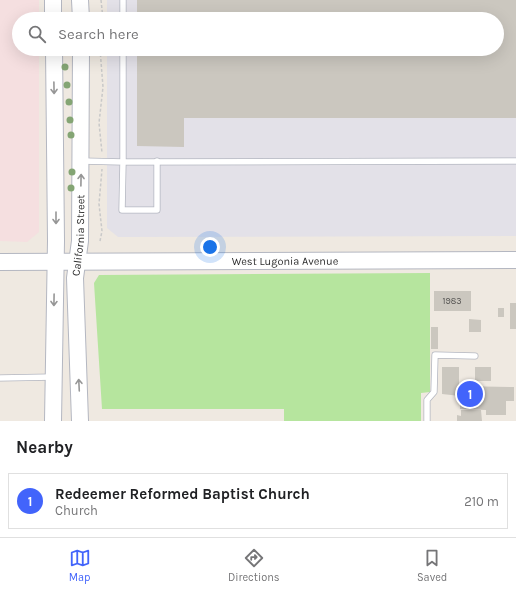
<!DOCTYPE html>
<style>
body{margin:0;font-family:Karla,sans-serif;background:#f2f2f2;color:#202124}
.you{position:absolute;left:210px;top:247px;width:14px;height:14px;margin:-10px;border:3px solid #fff;border-radius:50%;background:#1a73e8;box-shadow:0 0 0 6px #1a73e833}
.badge{display:grid;place-items:center;width:26px;height:26px;border-radius:50%;background:#4264fb;color:#fff;font-size:13px;font-weight:700}
.pin{position:absolute;translate:-50% -50%;border:2px solid #fff;box-shadow:0 1px 4px #0006}
.list{margin:0;padding:0;list-style:none}
h2{display:flex;justify-content:space-between;align-items:center;height:52px;margin:0;padding:0 16px;font-size:17px}
h2 small{font-size:13px;font-weight:400;color:#757577}
.list li{display:grid;grid-template-columns:26px 1fr auto;gap:12px;align-items:center;box-sizing:border-box;height:56px;margin:0 8px 8px;padding:0 8px;border:1px solid #e0e0e0;border-radius:0px}
.list b{display:block;font-size:15px;white-space:nowrap}
.list p{margin:0;font-size:13px;white-space:nowrap;color:#757577}
.list em{font-size:13px;font-style:normal;color:#757577}
.icon{flex:none;width:22px;height:22px;fill:none;stroke:currentColor;stroke-width:2;stroke-linecap:round;stroke-linejoin:round}
.map{position:relative;flex:none;width:516px;height:421px;overflow:hidden}
.search{position:absolute;background:#fff;box-shadow:0 4px 16px #0002;left:12px;right:12px;top:12px;height:44px;display:flex;align-items:center;gap:10px;box-sizing:border-box;padding:0 14px;border-radius:22px;color:#757577;font-size:15px}
.sheet{height:116px;background:#fff}
nav{display:flex;justify-content:space-around;align-items:center;box-sizing:border-box;height:56px;border-top:1px solid #e0e0e0;background:#fff;font-size:11px;color:#757577}
nav a{display:grid;justify-items:center;gap:2px}
nav .on{color:#4264fb}
.map>svg:first-child{display:block}
.industrial{fill:#e3e1e8}
.medical{fill:#f5dfe0}
.green{fill:#b6e59e}
.building{fill:#cbc7bf}
.lines{fill:none;stroke-linecap:round;stroke-linejoin:round}
.lane-casing{stroke:#b4b7c1;stroke-width:7}
.secondary-casing{stroke:#b4b7c1;stroke-width:18}
.path{stroke:#c9c9c9;stroke-width:1.5;stroke-dasharray:3 2;stroke-linecap:butt}
.lane{stroke:#fff;stroke-width:5.5}
.secondary{stroke:#fff;stroke-width:16}
.tree{fill:#84a574}
.oneway{stroke:#969696}
.labels{text-anchor:middle;dominant-baseline:central;stroke-width:3.5;stroke-linejoin:round;paint-order:stroke}
.number-label{font-size:9px;fill:#555452}
.street-label{font-size:11px;fill:#2e2e2e;stroke:#fff}
</style>
<div class="map">
<svg width="516" height="421" viewBox="0 0 516 421">
<rect width="100%" height="100%" fill="#efe9e1"/>
<path class="industrial" d="M 107,0 L 516,0 L 516,236 L 118,237 L 107,228 L 107,49 L 497,49 L 497,19 L 107,19 Z"/>
<path class="medical" d="M 0,0 L 39,0 L 39,19 L 19,19 L 19,49 L 39,49 L 39,232 L 27,242 L 0,241 Z"/>
<path class="green" d="M 430,273 L 430,392 L 421,393 L 421,421 L 284,421 L 284,409 L 102,409 L 94,283 L 99,275 Z"/>
<g class="building">
<path d="M 137,0 L 516,0 L 516,118 L 184,118 L 184,147 L 137,146 L 137,49 L 497,49 L 497,19 L 137,19 Z"/>
<rect x="434" y="291" width="37" height="20"/>
<rect x="510" y="303" width="6" height="26"/>
<rect x="498" y="308" width="6" height="9"/>
<path d="M 469,319 L 481,320 L 481,332 L 469,332 Z"/>
<rect x="431" y="327" width="7" height="22"/>
<path d="M 442,367 L 459,367 L 459,386 L 514,387 L 514,401 L 506,401 L 506,415 L 486,415 L 486,410 L 460,409 L 460,396 L 442,394 Z"/>
<rect x="475" y="367" width="16" height="14"/>
<path d="M 461,410 L 481,410 L 482,421 L 457,421 L 457,415 L 461,416 Z"/>
</g>
<g class="lines">
<defs>
<g id="lane">
<path d="M 123,0 L 123,19"/>
<path d="M 123,49 L 123,162 L 516,161"/>
<path d="M 82,161 L 123,162 L 122,210 L 157,210 L 157,161"/>
<path d="M 0,378 L 53,377"/>
<path d="M 427,421 L 427,400 L 434,392 L 435,355 L 475,356"/>
</g>
<g id="secondary">
<path d="M 53,0 L 53,19"/>
<path d="M 80,0 L 81,19"/>
<path id="s1" d="M 0,262 L 516,260"/>
<path d="M 53,421 L 56,241 L 54,49"/>
<path id="s2" d="M 80,421 L 75,278 L 80,241 L 81,49"/>
</g>
</defs>
<use href="#lane" class="lane-casing"/>
<use href="#secondary" class="secondary-casing"/>
<g class="path">
<path d="M 101,0 L 103,19"/>
<path d="M 100,49 L 103,87 L 99,123 L 102,153"/>
<path d="M 100,241 L 102,231 L 99,204 L 102,169"/>
</g>
<use href="#lane" class="lane"/>
<use href="#secondary" class="secondary"/>
</g>
<g class="tree">
<circle cx="65" cy="67" r="3.5"/>
<circle cx="67" cy="85" r="3.5"/>
<circle cx="69" cy="102" r="3.5"/>
<circle cx="70" cy="120" r="3.5"/>
<circle cx="71" cy="135" r="3.5"/>
<circle cx="72" cy="172" r="3.5"/>
<circle cx="71" cy="188" r="3.5"/>
</g>
<defs><path id="oneway-shaft" d="M-6 0H5M1.5-3L5.5 0L1.5 3" fill="none" stroke-width="1.6" stroke-linecap="round" stroke-linejoin="round"/></defs>
<g class="oneway">
<use href="#oneway-shaft" transform="translate(54 88) rotate(89)"/>
<use href="#oneway-shaft" transform="translate(81 180) rotate(-89)"/>
<use href="#oneway-shaft" transform="translate(56 218) rotate(90)"/>
<use href="#oneway-shaft" transform="translate(54 300) rotate(91)"/>
<use href="#oneway-shaft" transform="translate(79 385) rotate(-93)"/>
</g>
<g class="labels">
<g class="number-label">
<text x="452" y="301">1983</text>
</g>
<g class="street-label">
<text stroke="none"><textPath href="#s2" startOffset="186">California Street</textPath></text>
<text stroke="none"><textPath href="#s1" startOffset="285">West Lugonia Avenue</textPath></text>
</g>
</g>
</svg>
<div class="you"></div>
<div class="pin badge" style="left:470px;top:394px">1</div>
<div class="search"><svg class="icon" aria-label="search" viewBox="0 0 24 24"><circle cx="10" cy="10" r="6"/><path d="M15 15l6 6"/></svg>Search here</div>
</div>
<section class="sheet">
<h2>Nearby<small></small></h2>
<ul class="list">
<li><span class="badge">1</span><div><b>Redeemer Reformed Baptist Church</b><p>Church</p></div><em>210 m</em></li>
</ul>
</section>
<nav>
<a class="on"><svg class="icon" aria-label="map" viewBox="0 0 24 24"><path d="M3 6l6-2 6 2 6-2v14l-6 2-6-2-6 2zM9 4v14M15 6v14"/></svg>Map</a>
<a><svg class="icon" aria-label="directions" viewBox="0 0 24 24"><path d="M12 3l9 9-9 9-9-9zM9 14v-3h6M13 9l2 2-2 2"/></svg>Directions</a>
<a><svg class="icon" aria-label="saved" viewBox="0 0 24 24"><path d="M7 4h10v16l-5-4-5 4z"/></svg>Saved</a>
</nav>
